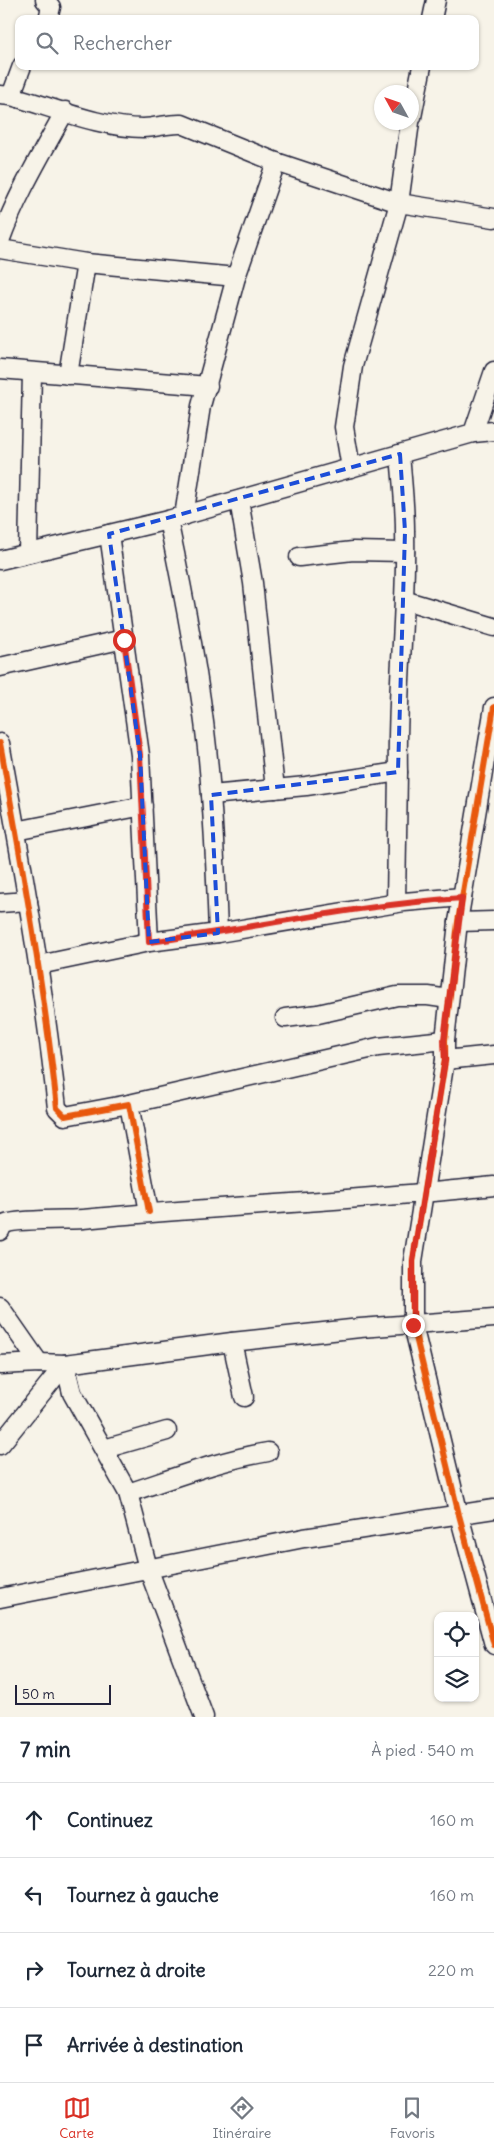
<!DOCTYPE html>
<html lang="fr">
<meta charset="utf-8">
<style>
body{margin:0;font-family:Delius,sans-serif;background:#f2f2f3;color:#1f2937}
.controls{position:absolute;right:15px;bottom:15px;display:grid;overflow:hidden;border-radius:10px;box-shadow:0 1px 4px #0004}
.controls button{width:45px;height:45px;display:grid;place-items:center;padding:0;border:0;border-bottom:1px solid #e0e1e3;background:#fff;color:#1f2937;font:25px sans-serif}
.compass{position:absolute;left:374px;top:85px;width:45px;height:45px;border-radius:50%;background:#fff;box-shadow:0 1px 4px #0004;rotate:310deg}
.scale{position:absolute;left:15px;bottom:12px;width:96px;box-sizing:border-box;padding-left:5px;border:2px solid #22223b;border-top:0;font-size:14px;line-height:18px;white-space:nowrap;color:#22223b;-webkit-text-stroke:4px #f7f3e8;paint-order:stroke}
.stop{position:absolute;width:15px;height:15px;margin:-11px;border:4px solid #d93025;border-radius:50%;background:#fff}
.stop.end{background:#d93025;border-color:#fff;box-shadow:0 1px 5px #0008}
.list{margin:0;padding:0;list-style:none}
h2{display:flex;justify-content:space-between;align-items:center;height:65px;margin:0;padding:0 20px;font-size:21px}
h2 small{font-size:16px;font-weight:400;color:#747a83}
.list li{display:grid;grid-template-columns:32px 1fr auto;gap:15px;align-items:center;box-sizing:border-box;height:75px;padding:0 20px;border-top:1px solid #e0e1e3}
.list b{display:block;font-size:19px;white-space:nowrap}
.list em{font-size:16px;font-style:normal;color:#747a83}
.icon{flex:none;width:28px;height:28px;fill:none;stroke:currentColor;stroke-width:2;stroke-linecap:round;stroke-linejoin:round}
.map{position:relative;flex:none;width:494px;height:1717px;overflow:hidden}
.search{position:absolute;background:#fff;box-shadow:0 1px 4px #0004;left:15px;right:15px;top:15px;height:55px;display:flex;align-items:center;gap:12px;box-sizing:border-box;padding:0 18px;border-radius:10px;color:#747a83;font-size:19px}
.sheet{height:365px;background:#fff}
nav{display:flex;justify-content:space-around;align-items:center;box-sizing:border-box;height:70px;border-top:1px solid #e0e1e3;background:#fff;font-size:14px;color:#747a83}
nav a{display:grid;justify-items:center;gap:2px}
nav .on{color:#d93025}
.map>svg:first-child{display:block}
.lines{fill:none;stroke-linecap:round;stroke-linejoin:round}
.minor-casing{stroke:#22223b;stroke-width:21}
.minor{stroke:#f7f3e8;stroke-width:18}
.cycleway-casing{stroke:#f7f3e8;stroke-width:9}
.cycleway{stroke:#e8590c;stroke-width:6}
.route{stroke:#d93025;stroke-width:6}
.marked{fill:none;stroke:#1d4ed8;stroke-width:4;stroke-dasharray:10 6;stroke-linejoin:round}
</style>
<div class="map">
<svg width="494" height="1717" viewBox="0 0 494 1717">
<rect width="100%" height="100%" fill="#f7f3e8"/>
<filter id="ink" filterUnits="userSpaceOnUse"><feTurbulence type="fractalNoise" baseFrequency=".02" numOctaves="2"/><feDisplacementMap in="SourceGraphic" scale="10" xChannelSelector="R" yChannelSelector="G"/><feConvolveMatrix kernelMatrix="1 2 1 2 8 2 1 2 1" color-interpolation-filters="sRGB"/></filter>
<g filter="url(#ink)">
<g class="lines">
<defs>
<g id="minor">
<path d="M 45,0 L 51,7 L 48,19"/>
<path d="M 432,19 L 436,0"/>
<path d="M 0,95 L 11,96 C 52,107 101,128 143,128 C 156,128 169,123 182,124 L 276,162 L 399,203 L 494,218"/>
<path d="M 11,96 L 22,66"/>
<path d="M 412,117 L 422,66"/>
<path d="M 0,241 C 16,196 42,153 65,111"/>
<path d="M 0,249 L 86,263 L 236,277"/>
<path d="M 0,369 L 208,386"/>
<path d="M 68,375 L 86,263"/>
<path d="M 473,433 L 494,431"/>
<path d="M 351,468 L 344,427 L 353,366 L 399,203 L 410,122"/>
<path d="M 239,500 L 253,583 L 275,789"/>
<path d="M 184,516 L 201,406 L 236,277 L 276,162"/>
<path d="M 168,520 C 184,595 199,671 207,748 C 213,809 216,871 218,933"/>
<path d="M 109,534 L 140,755 L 149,942"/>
<path d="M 28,553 L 32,373"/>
<path d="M 299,557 L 353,551 L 405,552"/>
<path d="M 0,560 L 168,520 L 473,433 L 494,371"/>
<path d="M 404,600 L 494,627"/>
<path d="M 0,667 L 124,639"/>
<path d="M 494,707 L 458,922 L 445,1040 L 445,1060 L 413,1261 L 413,1325 L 459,1515 L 494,1645"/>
<path d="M 0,743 C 22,865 44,986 57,1108 L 65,1116 L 129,1104 L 149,1212"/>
<path d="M 211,795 L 306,786 L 398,772 C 396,692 407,611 405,531 C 405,505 402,480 400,454"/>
<path d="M 16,831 L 143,806"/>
<path d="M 0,903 L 28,901"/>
<path d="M 396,903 L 398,772"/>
<path d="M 458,922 L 494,921"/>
<path d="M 39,965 L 149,942 L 218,933 L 404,902 L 462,897"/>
<path d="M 285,1018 L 318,1014 L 397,996 L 428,996 L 449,999"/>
<path d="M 445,1060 L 494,1055"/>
<path d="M 129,1104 L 378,1047 L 445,1040"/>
<path d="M 0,1231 C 1,1229 2,1226 4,1225 C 11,1219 70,1220 83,1219 C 220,1206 357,1201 494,1186"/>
<path d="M 0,1307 L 39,1363"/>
<path d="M 232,1342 L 244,1397"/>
<path d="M 65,1364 L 72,1393 L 128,1493 L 148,1568 L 204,1717"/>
<path d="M 0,1365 L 39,1363 L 65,1364 L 232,1342 L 360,1328 L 494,1318"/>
<path d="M 0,1445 L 65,1364"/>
<path d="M 104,1449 L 167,1431"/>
<path d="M 128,1493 C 174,1478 220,1460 268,1452"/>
<path d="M 0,1598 L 304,1538 L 494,1509"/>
</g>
</defs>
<use href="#minor" class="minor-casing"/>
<use href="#minor" class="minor"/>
<defs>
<g id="cycleway">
<path d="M 494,707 L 458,922 L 445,1040 L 445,1060 L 413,1261 L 413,1325 L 459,1515 L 494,1645"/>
<path d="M 0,743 C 22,865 44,986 57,1108 L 65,1116 L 129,1104 L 149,1212"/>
</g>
</defs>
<use href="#cycleway" class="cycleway-casing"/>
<use href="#cycleway" class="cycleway"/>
</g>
</g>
<g class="lines" filter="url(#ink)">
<path class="route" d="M 124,640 L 140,755 L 149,942 C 253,928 357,905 462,898 L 444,1040 L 445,1060 L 413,1261 L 413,1325"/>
</g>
<path class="marked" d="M 400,454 L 405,531 L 398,772 L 211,795 L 218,933 L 149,942 L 140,755 L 109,534 Z"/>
</svg>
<div class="controls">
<button><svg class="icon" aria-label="locate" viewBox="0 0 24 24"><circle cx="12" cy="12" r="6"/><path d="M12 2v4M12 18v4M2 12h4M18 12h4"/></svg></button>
<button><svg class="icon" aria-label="layers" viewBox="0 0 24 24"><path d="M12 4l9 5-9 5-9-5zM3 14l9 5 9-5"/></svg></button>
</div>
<svg class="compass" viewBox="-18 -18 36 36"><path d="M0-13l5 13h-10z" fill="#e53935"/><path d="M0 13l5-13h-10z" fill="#747a83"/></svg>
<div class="scale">50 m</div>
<div class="stop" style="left:124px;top:640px"></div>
<div class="stop end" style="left:413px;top:1325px"></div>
<div class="search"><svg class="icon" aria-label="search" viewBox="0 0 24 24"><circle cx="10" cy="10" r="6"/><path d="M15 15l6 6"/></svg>Rechercher</div>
</div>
<section class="sheet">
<h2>7 min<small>À pied · 540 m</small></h2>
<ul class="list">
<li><svg class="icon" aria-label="ahead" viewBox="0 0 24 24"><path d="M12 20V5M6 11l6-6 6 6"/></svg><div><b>Continuez</b></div><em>160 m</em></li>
<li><svg class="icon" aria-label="left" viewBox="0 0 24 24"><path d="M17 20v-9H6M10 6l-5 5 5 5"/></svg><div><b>Tournez à gauche</b></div><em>160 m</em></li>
<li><svg class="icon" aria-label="right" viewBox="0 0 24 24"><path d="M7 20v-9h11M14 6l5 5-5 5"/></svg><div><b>Tournez à droite</b></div><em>220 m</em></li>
<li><svg class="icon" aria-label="arrive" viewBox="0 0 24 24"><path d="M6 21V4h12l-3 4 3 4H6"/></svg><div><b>Arrivée à destination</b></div></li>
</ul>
</section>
<nav>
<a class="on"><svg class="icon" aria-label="map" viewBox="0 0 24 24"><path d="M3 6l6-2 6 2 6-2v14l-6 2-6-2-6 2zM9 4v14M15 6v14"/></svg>Carte</a>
<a><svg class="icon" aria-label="directions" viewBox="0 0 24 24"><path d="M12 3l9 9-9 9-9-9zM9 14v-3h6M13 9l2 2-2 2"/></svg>Itinéraire</a>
<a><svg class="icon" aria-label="saved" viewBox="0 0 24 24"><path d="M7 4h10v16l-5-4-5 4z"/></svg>Favoris</a>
</nav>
